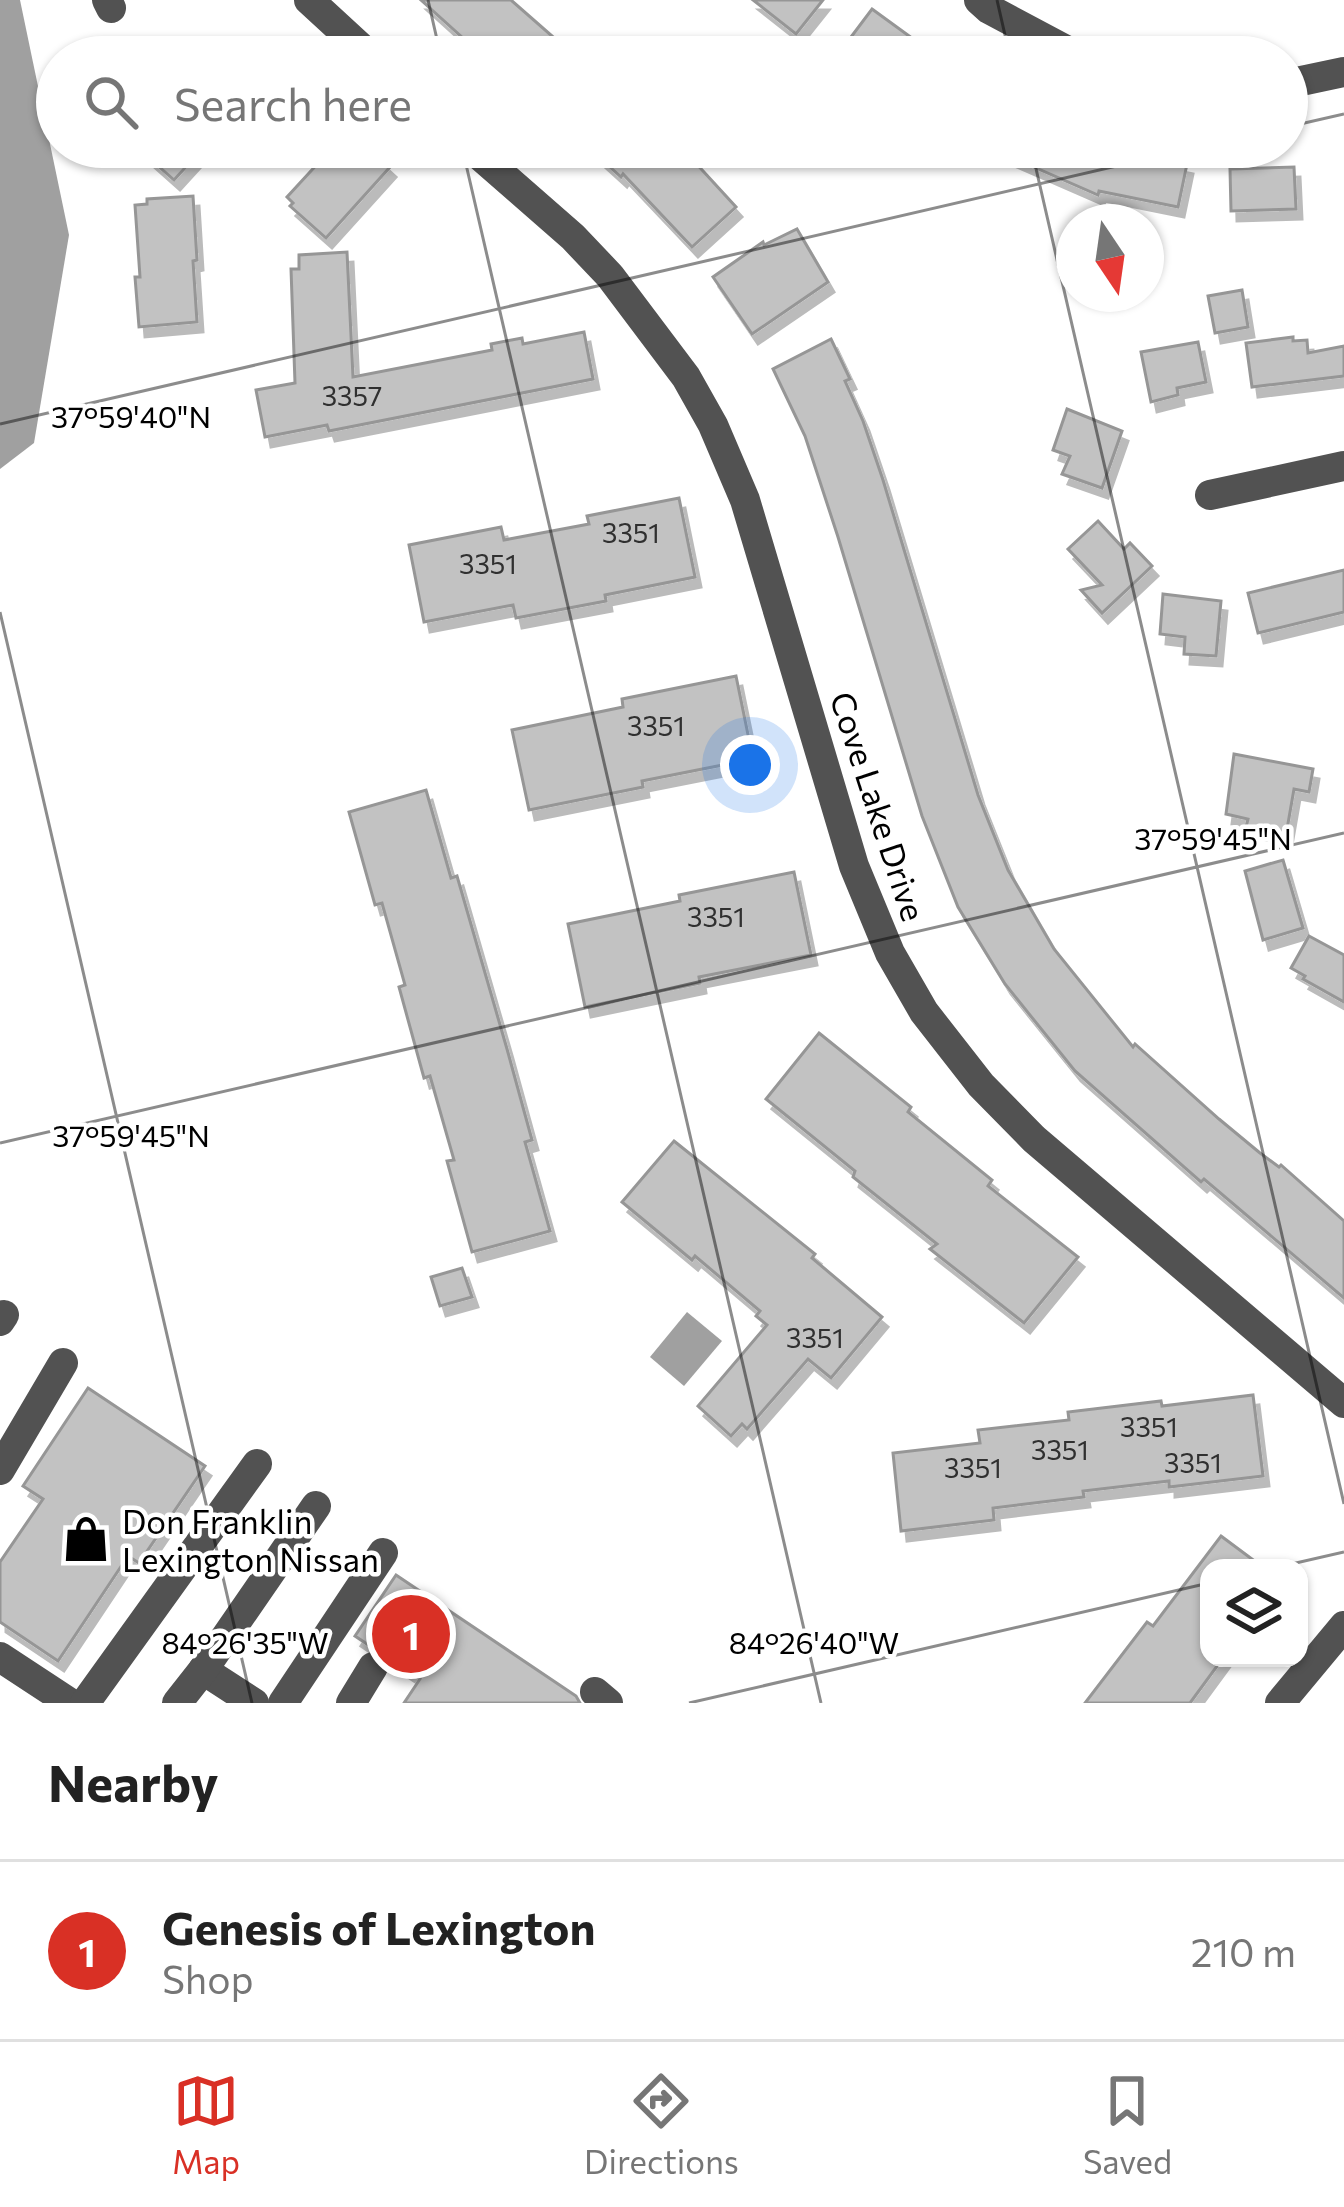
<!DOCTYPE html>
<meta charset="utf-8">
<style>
body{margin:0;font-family:Commissioner,sans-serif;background:#f2f2f2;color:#222}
.controls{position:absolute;right:36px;bottom:36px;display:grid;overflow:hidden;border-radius:24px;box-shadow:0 3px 9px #0004}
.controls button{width:108px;height:108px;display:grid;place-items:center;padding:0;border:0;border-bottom:3px solid #e0e0e0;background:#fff;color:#222;font:60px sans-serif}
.compass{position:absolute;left:1056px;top:204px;width:108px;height:108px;border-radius:50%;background:#fff;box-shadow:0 3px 9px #0004;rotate:167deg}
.you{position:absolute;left:750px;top:765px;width:42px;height:42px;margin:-30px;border:9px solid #fff;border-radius:50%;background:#1a73e8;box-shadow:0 0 0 18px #1a73e833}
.badge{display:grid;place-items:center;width:78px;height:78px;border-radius:50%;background:#d93025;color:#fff;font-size:39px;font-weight:700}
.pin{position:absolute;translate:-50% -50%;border:6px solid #fff;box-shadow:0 3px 12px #0006}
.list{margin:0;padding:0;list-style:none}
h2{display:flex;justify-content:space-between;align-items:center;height:156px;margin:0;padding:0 48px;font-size:51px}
h2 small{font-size:39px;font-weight:400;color:#767676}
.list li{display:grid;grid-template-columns:78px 1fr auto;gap:36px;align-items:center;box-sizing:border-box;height:180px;padding:0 48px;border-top:3px solid #e0e0e0}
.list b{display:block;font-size:45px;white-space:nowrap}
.list p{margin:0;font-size:39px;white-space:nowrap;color:#767676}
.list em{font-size:39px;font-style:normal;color:#767676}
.icon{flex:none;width:66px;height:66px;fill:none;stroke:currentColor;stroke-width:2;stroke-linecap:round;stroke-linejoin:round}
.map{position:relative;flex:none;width:1344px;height:1703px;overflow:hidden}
.search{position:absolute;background:#fff;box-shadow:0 3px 9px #0004;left:36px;right:36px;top:36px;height:132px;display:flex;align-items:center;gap:30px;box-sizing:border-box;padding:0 42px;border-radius:66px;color:#767676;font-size:45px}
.sheet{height:336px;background:#fff}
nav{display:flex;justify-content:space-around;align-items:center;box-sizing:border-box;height:168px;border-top:3px solid #e0e0e0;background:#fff;font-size:33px;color:#767676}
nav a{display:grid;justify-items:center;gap:6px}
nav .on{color:#d93025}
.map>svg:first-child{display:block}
.water{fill:#a0a0a0}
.building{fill:#c2c2c2;stroke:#969696;stroke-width:3;filter:url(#shadow)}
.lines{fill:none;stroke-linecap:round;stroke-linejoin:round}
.minor{stroke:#525252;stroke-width:30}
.ticks{fill:none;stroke:#000;stroke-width:3;stroke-opacity:0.45}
.labels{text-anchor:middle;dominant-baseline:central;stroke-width:9;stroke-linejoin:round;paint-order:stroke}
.number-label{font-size:27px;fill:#303030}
.street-label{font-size:33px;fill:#000;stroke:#fff}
.poi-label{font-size:33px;fill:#000;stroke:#fff;text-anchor:start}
.ticks-label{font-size:30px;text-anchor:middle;fill:#000;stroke:#fff;stroke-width:9;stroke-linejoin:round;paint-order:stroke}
</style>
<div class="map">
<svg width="1344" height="1703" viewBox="0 0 1344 1703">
<defs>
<filter id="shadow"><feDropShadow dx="6" dy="10" stdDeviation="0" flood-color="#0004"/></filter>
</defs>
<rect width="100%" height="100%" fill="#fff"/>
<g class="water">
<path d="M 0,0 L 20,0 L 69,235 L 34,443 L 0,469 Z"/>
<path d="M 687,1312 L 722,1341 L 684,1386 L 650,1357 Z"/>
</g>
<g class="building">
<path d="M 421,0 L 511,0 L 576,57 L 484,57 Z"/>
<path d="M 753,0 L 823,0 L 796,34 Z"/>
<path d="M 872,9 L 938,57 L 861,57 L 845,45 Z"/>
<path d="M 137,147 L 204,147 L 174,180 Z"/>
<path d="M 333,147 L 368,147 L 390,167 L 326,238 L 290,206 L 293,203 L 287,197 Z"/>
<path d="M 588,147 L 681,147 L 736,207 L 692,247 L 623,174 L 621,177 Z"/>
<path d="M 988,147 L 1102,147 L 1187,164 L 1178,207 L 1099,191 L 1098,195 Z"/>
<path d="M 1294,167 L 1296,209 L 1231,211 L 1230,169 Z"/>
<path d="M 193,196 L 197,260 L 193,261 L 197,322 L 139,327 L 135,277 L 140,277 L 135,205 L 147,204 L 147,199 Z"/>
<path d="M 797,229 L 828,282 L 752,334 L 713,277 L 763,242 L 764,245 Z"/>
<path d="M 347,252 L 353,377 L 492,350 L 491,344 L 522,338 L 523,344 L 584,332 L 593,379 L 329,431 L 327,425 L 265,437 L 256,390 L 295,383 L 291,269 L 299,269 L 299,255 Z"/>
<path d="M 1242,290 L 1248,327 L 1215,333 L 1208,296 Z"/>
<path d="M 1293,337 L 1293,341 L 1307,340 L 1308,353 L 1344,346 L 1344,376 L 1252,387 L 1246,343 Z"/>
<path d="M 831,339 L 850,379 L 845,381 L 863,421 L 883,480 L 978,795 L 1008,870 L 1054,949 L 1133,1047 L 1135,1044 L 1219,1119 L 1260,1153 L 1279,1167 L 1281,1165 L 1344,1221 L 1344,1298 L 1204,1179 L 1201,1182 L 1075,1071 L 1005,984 L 958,907 L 922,816 L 838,537 L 805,436 L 773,369 Z"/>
<path d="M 1198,342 L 1206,382 L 1177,388 L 1178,395 L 1151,402 L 1141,352 Z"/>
<path d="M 1067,409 L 1122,431 L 1102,488 L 1062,474 L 1070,456 L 1053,450 Z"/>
<path d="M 679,498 L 695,577 L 605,595 L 606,601 L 516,618 L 513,605 L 424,622 L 409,545 L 501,527 L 504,540 L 589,524 L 587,516 Z"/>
<path d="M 1098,521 L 1124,549 L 1130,543 L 1152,566 L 1102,613 L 1081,590 L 1102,585 L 1068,549 Z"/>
<path d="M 1344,570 L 1344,612 L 1258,633 L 1248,593 Z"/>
<path d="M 1163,594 L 1221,601 L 1216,656 L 1184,654 L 1185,637 L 1160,634 Z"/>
<path d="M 736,676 L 753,759 L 642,781 L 643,787 L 529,810 L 512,730 L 623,707 L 622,699 Z"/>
<path d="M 1234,754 L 1313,769 L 1309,792 L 1294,789 L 1286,835 L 1246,827 L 1248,819 L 1226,814 Z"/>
<path d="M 426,790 L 451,878 L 457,876 L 507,1049 L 532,1140 L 525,1142 L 550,1231 L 472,1252 L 447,1161 L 454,1160 L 430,1076 L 424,1078 L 399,987 L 405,985 L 382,903 L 375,905 L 349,812 Z"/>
<path d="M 1283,860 L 1303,928 L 1263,940 L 1245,871 Z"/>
<path d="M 794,872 L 811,955 L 699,977 L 700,983 L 585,1007 L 568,924 L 680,901 L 679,895 Z"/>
<path d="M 1309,936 L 1344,955 L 1344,1002 L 1303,979 L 1305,976 L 1291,968 Z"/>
<path d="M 819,1033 L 911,1107 L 908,1112 L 992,1180 L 988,1186 L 1078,1257 L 1024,1323 L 930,1249 L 937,1244 L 853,1177 L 855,1171 L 766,1099 Z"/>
<path d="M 674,1141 L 815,1254 L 812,1258 L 882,1317 L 831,1378 L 808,1359 L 747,1429 L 742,1424 L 731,1436 L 698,1406 L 767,1325 L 756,1316 L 760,1311 L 695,1256 L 692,1260 L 622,1202 Z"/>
<path d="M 462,1268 L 472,1297 L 440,1306 L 431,1277 Z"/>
<path d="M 88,1388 L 205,1466 L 139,1563 L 128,1556 L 58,1661 L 0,1622 L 0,1562 L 43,1499 L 23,1486 Z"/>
<path d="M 1253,1395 L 1263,1476 L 1169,1487 L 1169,1481 L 1083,1491 L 1084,1497 L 993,1508 L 994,1520 L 901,1531 L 893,1453 L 980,1443 L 978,1430 L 1069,1420 L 1068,1412 L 1161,1401 L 1162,1406 Z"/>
<path d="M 1221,1536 L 1264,1568 L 1209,1568 L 1209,1658 L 1223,1658 L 1190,1703 L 1085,1703 L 1147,1622 L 1153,1626 Z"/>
<path d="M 396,1575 L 576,1696 L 580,1703 L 404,1703 L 420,1679 L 391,1660 L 384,1651 L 373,1648 L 355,1636 Z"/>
</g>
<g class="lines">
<g class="minor">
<path d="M 107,0 L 111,8"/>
<path d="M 309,0 L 371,57"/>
<path d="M 979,0 L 989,9 L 1079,57"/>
<path d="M 1287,84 L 1344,72"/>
<path d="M 470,147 L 573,237 L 610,276 L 686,377 L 713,425 L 745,500 L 854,866 L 890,953 L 924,1012 L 981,1085 L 1034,1139 L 1344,1403"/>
<path d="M 1210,495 L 1344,466"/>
<path d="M 0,1321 L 4,1315"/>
<path d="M 0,1470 L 63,1363"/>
<path d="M 0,1657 L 70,1703"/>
<path d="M 203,1670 L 254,1703"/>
<path d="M 595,1692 L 608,1703"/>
<path d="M 85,1703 L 257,1464"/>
<path d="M 177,1703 L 203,1670 L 316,1506"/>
<path d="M 283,1703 L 383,1553"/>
<path d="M 351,1703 L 373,1667"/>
<path d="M 1280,1703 L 1344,1626"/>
</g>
</g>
<path class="ticks" d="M 428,0 L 441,57M 997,0 L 1010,57M 1287,127 L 1344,114M 462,147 L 821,1703M 1031,147 L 1344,1504M 0,424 L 1199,147M 0,612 L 252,1703M 0,1143 L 1344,833M 1274,1568 L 1344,1552M 689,1703 L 1209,1583"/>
<defs>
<symbol id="shop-bare" viewBox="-9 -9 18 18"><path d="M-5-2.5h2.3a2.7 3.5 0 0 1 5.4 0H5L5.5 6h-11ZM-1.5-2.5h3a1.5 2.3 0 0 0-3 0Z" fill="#000" stroke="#fff" stroke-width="2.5" paint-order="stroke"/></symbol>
</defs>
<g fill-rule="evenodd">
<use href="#shop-bare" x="53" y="1506" width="66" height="66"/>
</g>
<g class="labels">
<g class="number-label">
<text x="352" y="395">3357</text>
<text x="631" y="532">3351</text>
<text x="488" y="563">3351</text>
<text x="656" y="725">3351</text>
<text x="716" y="916">3351</text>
<text x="815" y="1337">3351</text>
<text x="1149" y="1426">3351</text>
<text x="1060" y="1449">3351</text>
<text x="1193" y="1462">3351</text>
<text x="973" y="1467">3351</text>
</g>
<g class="street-label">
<text transform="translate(879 806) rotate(72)">Cove Lake Drive</text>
</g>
<g class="poi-label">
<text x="122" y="1520">Don Franklin<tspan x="122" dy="38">Lexington Nissan</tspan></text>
</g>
</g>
<g class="ticks-label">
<text x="131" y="428">37°59'40"N</text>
<text x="1213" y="850">37°59'45"N</text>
<text x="131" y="1147">37°59'45"N</text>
<text x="245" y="1654">84°26'35"W</text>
<text x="814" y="1654">84°26'40"W</text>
</g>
</svg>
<div class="controls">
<button><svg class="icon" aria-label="layers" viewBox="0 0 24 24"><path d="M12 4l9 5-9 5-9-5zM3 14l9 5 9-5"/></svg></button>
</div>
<svg class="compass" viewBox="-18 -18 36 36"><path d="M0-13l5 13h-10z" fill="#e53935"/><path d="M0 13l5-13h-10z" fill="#767676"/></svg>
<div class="you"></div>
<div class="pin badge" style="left:411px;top:1634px">1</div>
<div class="search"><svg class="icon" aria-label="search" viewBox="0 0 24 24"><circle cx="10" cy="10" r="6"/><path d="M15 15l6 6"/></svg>Search here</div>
</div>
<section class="sheet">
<h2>Nearby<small></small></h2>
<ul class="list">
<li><span class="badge">1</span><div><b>Genesis of Lexington</b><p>Shop</p></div><em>210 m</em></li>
</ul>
</section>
<nav>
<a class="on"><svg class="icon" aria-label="map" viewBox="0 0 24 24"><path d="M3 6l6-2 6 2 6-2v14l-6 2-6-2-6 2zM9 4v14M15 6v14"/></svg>Map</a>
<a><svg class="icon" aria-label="directions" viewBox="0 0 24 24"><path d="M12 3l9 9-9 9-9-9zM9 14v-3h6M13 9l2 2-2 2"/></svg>Directions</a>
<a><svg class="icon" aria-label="saved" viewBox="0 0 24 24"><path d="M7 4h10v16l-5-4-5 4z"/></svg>Saved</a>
</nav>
